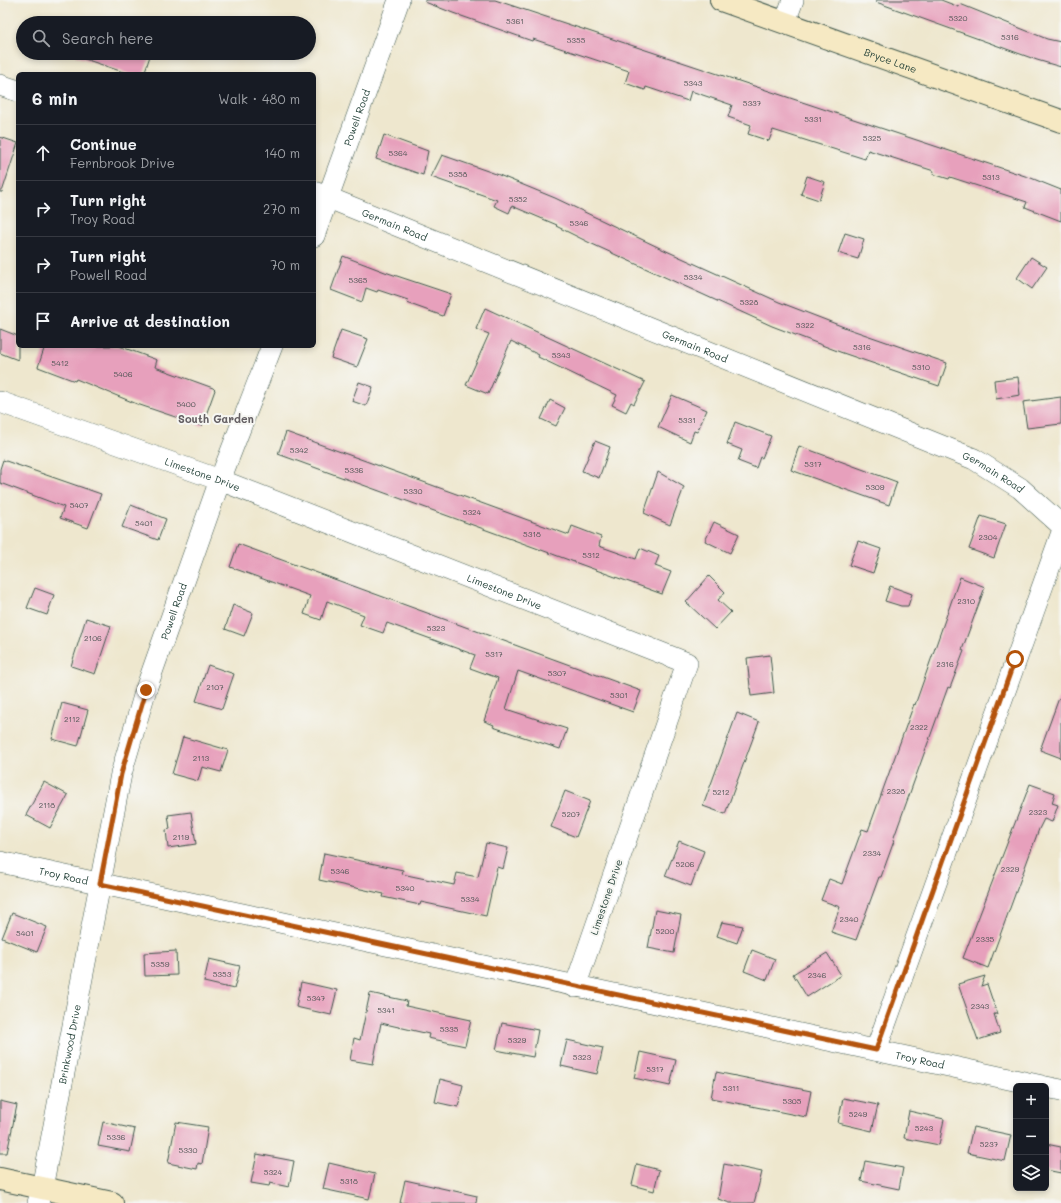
<!DOCTYPE html>
<meta charset="utf-8">
<style>
body{margin:0;font-family:Mali,sans-serif;background:#242831;color:#f1f3f6}
.controls{position:absolute;right:12px;bottom:12px;display:grid;overflow:hidden;border-radius:6px;box-shadow:0 2px 6px #0003}
.controls button{width:36px;height:36px;display:grid;place-items:center;padding:0;border:0;border-bottom:1px solid #363941;background:#171b24;color:#f1f3f6;font:20px sans-serif}
.stop{position:absolute;width:12px;height:12px;margin:-9px;border:3px solid #b45309;border-radius:50%;background:#fff}
.stop.end{background:#b45309;border-color:#fff;box-shadow:0 1px 4px #0008}
.list{margin:0;padding:0;list-style:none}
h2{display:flex;justify-content:space-between;align-items:center;height:52px;margin:0;padding:0 16px;font-size:17px}
h2 small{font-size:13px;font-weight:400;color:#9ea1a6}
.list li{display:grid;grid-template-columns:26px 1fr auto;gap:12px;align-items:center;box-sizing:border-box;height:56px;padding:0 16px;border-top:1px solid #363941}
.list b{display:block;font-size:15px;white-space:nowrap}
.list p{margin:0;font-size:13px;white-space:nowrap;color:#9ea1a6}
.list em{font-size:13px;font-style:normal;color:#9ea1a6}
.icon{flex:none;width:22px;height:22px;fill:none;stroke:currentColor;stroke-width:2;stroke-linecap:round;stroke-linejoin:round}
.map{position:relative;flex:none;width:1061px;height:1203px;overflow:hidden}
.search{position:absolute;background:#171b24;box-shadow:0 2px 6px #0003;left:16px;top:16px;width:300px;height:44px;display:flex;align-items:center;gap:10px;box-sizing:border-box;padding:0 14px;border-radius:22px;color:#9ea1a6;font-size:15px}
.panel{position:absolute;background:#171b24;box-shadow:0 2px 6px #0003;left:16px;top:72px;width:300px;height:276px;border-radius:6px}
.map>svg:first-child{display:block}
.building{fill:#e7a0bc}
.lines{fill:none;stroke-linecap:round;stroke-linejoin:round}
.street-casing{stroke:#3e564b;stroke-width:22}
.secondary-casing{stroke:#3e564b;stroke-width:24}
.street{stroke:#fff;stroke-width:21}
.secondary{stroke:#f6e9c3;stroke-width:22}
.route{stroke:#b45309;stroke-width:5}
.labels{text-anchor:middle;dominant-baseline:central;stroke-width:4;stroke-linejoin:round;paint-order:stroke}
.number-label{font-size:8px;fill:#515656}
.street-label{font-size:10px;fill:#1f3d34;stroke:#f6f6f2}
.neighbourhood-label{font-size:11px;font-weight:bold;fill:#656064;stroke:#f6f6f2}
</style>
<div class="map">
<svg width="1061" height="1203" viewBox="0 0 1061 1203">
<rect width="100%" height="100%" fill="#f6f6f2"/>
<filter id="ink" filterUnits="userSpaceOnUse"><feTurbulence type="fractalNoise" baseFrequency=".025" numOctaves="2"/><feDisplacementMap in="SourceGraphic" scale="8" xChannelSelector="R" yChannelSelector="G"/><feConvolveMatrix kernelMatrix="1 2 1 2 8 2 1 2 1" color-interpolation-filters="sRGB"/></filter>
<filter id="wash" filterUnits="userSpaceOnUse"><feTurbulence type="fractalNoise" baseFrequency=".012" numOctaves="4" result="noise"/><feDisplacementMap in="SourceGraphic" scale="16" xChannelSelector="R" yChannelSelector="G"/><feGaussianBlur stdDeviation="0.9" result="paint"/><feColorMatrix in="noise" values="0 0 0 0 0 0 0 0 0 0 0 0 0 0 0 0 0 1.4 0 .05"/><feComposite in="paint" operator="in"/></filter>
<g filter="url(#wash)">
<rect width="100%" height="100%" fill="#eee7ce"/>
<g id="blocks">
<g class="building">
<path d="M 425,0 L 495,0 L 1031,178 L 1061,190 L 1061,221 L 1025,207 L 1027,202 L 950,177 L 949,179 L 933,174 L 934,171 L 868,150 L 865,159 L 773,130 L 769,141 L 748,134 L 751,125 L 728,117 L 732,105 L 691,91 L 688,101 L 646,87 L 645,90 L 625,83 L 629,71 L 533,39 L 532,41 L 453,13 L 425,2 Z"/>
<path d="M 876,0 L 941,0 L 959,7 L 960,4 L 1047,39 L 1061,42 L 1061,67 L 1037,60 L 876,2 Z"/>
<path d="M 76,53 L 151,53 L 144,74 L 129,74 L 76,56 Z"/>
<path d="M 384,135 L 428,151 L 423,175 L 376,159 Z"/>
<path d="M 0,137 L 18,143 L 2,192 L 0,192 Z"/>
<path d="M 442,155 L 499,175 L 555,198 L 662,249 L 779,302 L 849,329 L 947,363 L 939,386 L 840,352 L 772,326 L 590,243 L 556,226 L 557,225 L 512,206 L 509,213 L 494,206 L 497,200 L 431,177 Z"/>
<path d="M 807,176 L 825,182 L 819,200 L 801,194 Z"/>
<path d="M 845,233 L 864,239 L 858,259 L 838,253 Z"/>
<path d="M 343,256 L 385,272 L 451,294 L 443,316 L 407,303 L 408,300 L 378,290 L 377,292 L 366,288 L 362,302 L 331,290 Z"/>
<path d="M 1031,257 L 1047,267 L 1032,289 L 1017,278 Z"/>
<path d="M 485,308 L 645,382 L 634,404 L 631,402 L 626,412 L 612,405 L 617,395 L 538,357 L 539,355 L 511,341 L 488,394 L 466,385 L 489,334 L 476,329 Z"/>
<path d="M 0,329 L 18,336 L 18,360 L 0,353 Z"/>
<path d="M 341,330 L 368,339 L 357,367 L 331,358 Z"/>
<path d="M 45,346 L 119,346 L 157,360 L 155,367 L 213,388 L 215,390 L 202,426 L 137,404 L 76,379 L 75,381 L 38,367 Z"/>
<path d="M 1018,377 L 1020,395 L 996,399 L 994,380 Z"/>
<path d="M 359,382 L 373,387 L 366,406 L 352,401 Z"/>
<path d="M 672,395 L 707,410 L 697,432 L 694,431 L 690,442 L 658,427 Z"/>
<path d="M 1061,397 L 1061,424 L 1027,428 L 1023,402 Z"/>
<path d="M 550,400 L 565,408 L 556,426 L 541,419 Z"/>
<path d="M 735,422 L 771,436 L 762,458 L 760,457 L 756,468 L 738,461 L 742,450 L 727,444 Z"/>
<path d="M 286,432 L 569,535 L 572,526 L 601,537 L 599,546 L 636,559 L 640,548 L 659,556 L 655,566 L 671,572 L 662,594 L 278,454 Z"/>
<path d="M 595,441 L 610,447 L 599,478 L 582,471 Z"/>
<path d="M 799,446 L 897,482 L 889,505 L 791,470 Z"/>
<path d="M 3,460 L 101,494 L 88,528 L 60,518 L 64,507 L 0,483 L 0,469 Z"/>
<path d="M 658,472 L 684,487 L 670,525 L 644,513 Z"/>
<path d="M 131,505 L 166,519 L 158,540 L 122,527 Z"/>
<path d="M 981,516 L 1006,524 L 994,558 L 969,549 Z"/>
<path d="M 714,522 L 739,534 L 730,553 L 705,541 Z"/>
<path d="M 858,541 L 881,549 L 873,573 L 849,565 Z"/>
<path d="M 238,544 L 641,691 L 633,712 L 518,671 L 506,709 L 567,729 L 560,749 L 493,727 L 494,725 L 484,721 L 498,678 L 470,668 L 475,655 L 387,623 L 383,633 L 360,625 L 364,615 L 327,601 L 321,620 L 304,614 L 310,596 L 230,567 Z"/>
<path d="M 709,576 L 725,592 L 718,600 L 731,612 L 715,629 L 686,602 Z"/>
<path d="M 960,577 L 985,587 L 962,650 L 964,651 L 950,688 L 948,687 L 893,840 L 894,841 L 881,877 L 879,877 L 856,940 L 831,932 L 840,907 L 821,900 L 829,879 L 842,884 L 862,829 L 868,831 L 914,704 L 915,705 Z"/>
<path d="M 890,586 L 912,594 L 908,606 L 901,606 L 885,601 Z"/>
<path d="M 35,588 L 54,595 L 47,615 L 27,608 Z"/>
<path d="M 233,605 L 253,613 L 244,636 L 225,629 Z"/>
<path d="M 86,618 L 111,626 L 95,674 L 71,666 Z"/>
<path d="M 770,655 L 774,693 L 751,696 L 747,658 Z"/>
<path d="M 208,665 L 234,674 L 222,709 L 196,701 Z"/>
<path d="M 1059,698 L 1061,698 L 1061,758 L 1040,750 Z"/>
<path d="M 62,703 L 88,710 L 78,746 L 52,739 Z"/>
<path d="M 737,713 L 759,722 L 725,814 L 703,806 Z"/>
<path d="M 183,737 L 228,750 L 221,772 L 202,767 L 198,781 L 172,774 Z"/>
<path d="M 44,782 L 68,795 L 50,828 L 26,815 Z"/>
<path d="M 1030,784 L 1055,793 L 1052,803 L 1058,805 L 1052,822 L 1044,819 L 1039,829 L 988,968 L 963,958 Z"/>
<path d="M 565,791 L 590,801 L 576,837 L 551,827 Z"/>
<path d="M 191,812 L 196,844 L 168,848 L 166,830 L 170,829 L 168,815 Z"/>
<path d="M 679,841 L 704,851 L 691,886 L 665,876 Z"/>
<path d="M 486,843 L 508,848 L 503,869 L 497,867 L 486,916 L 421,902 L 420,905 L 383,897 L 384,894 L 319,880 L 324,853 L 403,870 L 402,874 L 454,885 L 457,873 L 478,877 Z"/>
<path d="M 655,910 L 681,915 L 674,953 L 648,948 Z"/>
<path d="M 12,913 L 47,927 L 37,952 L 2,938 Z"/>
<path d="M 722,922 L 743,926 L 737,943 L 717,936 Z"/>
<path d="M 752,950 L 775,959 L 767,980 L 744,971 Z"/>
<path d="M 176,951 L 177,975 L 145,976 L 144,953 Z"/>
<path d="M 827,953 L 841,975 L 807,997 L 793,974 Z"/>
<path d="M 209,959 L 240,966 L 234,989 L 204,982 Z"/>
<path d="M 985,976 L 981,986 L 987,984 L 997,1014 L 994,1014 L 1000,1033 L 978,1040 L 958,984 Z"/>
<path d="M 301,982 L 337,990 L 331,1015 L 296,1007 Z"/>
<path d="M 370,993 L 407,1001 L 406,1006 L 471,1020 L 465,1046 L 428,1038 L 429,1034 L 381,1023 L 373,1064 L 350,1060 L 354,1038 L 360,1040 Z"/>
<path d="M 502,1023 L 538,1030 L 533,1057 L 496,1050 Z"/>
<path d="M 567,1040 L 603,1048 L 597,1074 L 561,1066 Z"/>
<path d="M 640,1052 L 676,1060 L 670,1086 L 634,1078 Z"/>
<path d="M 716,1072 L 811,1091 L 806,1117 L 711,1098 Z"/>
<path d="M 440,1079 L 463,1085 L 458,1107 L 435,1102 Z"/>
<path d="M 843,1098 L 878,1105 L 872,1131 L 838,1123 Z"/>
<path d="M 0,1101 L 17,1105 L 7,1153 L 0,1153 Z"/>
<path d="M 909,1111 L 944,1119 L 939,1145 L 904,1138 Z"/>
<path d="M 103,1122 L 135,1129 L 130,1152 L 98,1146 Z"/>
<path d="M 176,1122 L 208,1127 L 202,1164 L 198,1163 L 197,1169 L 168,1163 Z"/>
<path d="M 973,1127 L 1011,1135 L 1005,1161 L 967,1153 Z"/>
<path d="M 1046,1144 L 1061,1147 L 1061,1173 L 1046,1170 Z"/>
<path d="M 257,1154 L 294,1161 L 289,1187 L 270,1183 L 269,1186 L 251,1183 Z"/>
<path d="M 865,1161 L 903,1168 L 899,1189 L 861,1181 Z"/>
<path d="M 329,1163 L 375,1174 L 369,1199 L 323,1189 Z"/>
<path d="M 637,1164 L 659,1170 L 654,1191 L 632,1185 Z"/>
<path d="M 724,1164 L 762,1172 L 754,1203 L 730,1203 L 718,1199 Z"/>
<path d="M 405,1180 L 477,1196 L 476,1203 L 400,1203 Z"/>
</g>
</g>
</g>
<g filter="url(#ink)">
<use href="#blocks" fill-opacity="0" stroke="#3e564b" stroke-width="1"/>
<g class="lines">
<defs>
<g id="street">
<path d="M 785,22 L 793,0"/>
<path d="M 0,85 L 18,91"/>
<path id="s1" d="M 314,192 L 974,459 L 1020,488 L 1061,525"/>
<path id="s2" d="M 314,236 L 399,0"/>
<path id="s3" d="M 0,402 L 220,480 L 687,663 L 575,987"/>
<path id="s4" d="M 0,862 L 1042,1086"/>
<path d="M 876,1050 L 1061,535"/>
<path d="M 1046,1087 L 1061,1090"/>
<path id="s5" d="M 38,1203 L 42,1188 L 121,774 L 146,689 L 220,480 L 272,346"/>
</g>
<g id="secondary">
<path id="s6" d="M 721,0 L 1061,121"/>
<path d="M 0,1179 L 112,1203"/>
</g>
</defs>
<use href="#street" class="street-casing"/>
<use href="#secondary" class="secondary-casing"/>
<use href="#street" class="street"/>
<use href="#secondary" class="secondary"/>
</g>
</g>
<g class="lines" filter="url(#ink)">
<path class="route" d="M 146,690 L 121,774 L 100,884 L 876,1050 L 1015,659"/>
</g>
<g class="labels">
<g class="number-label">
<text x="958" y="18">5320</text>
<text x="515" y="21">5361</text>
<text x="1010" y="37">5316</text>
<text x="576" y="40">5355</text>
<text x="693" y="83">5343</text>
<text x="752" y="103">5337</text>
<text x="813" y="119">5331</text>
<text x="872" y="138">5325</text>
<text x="398" y="153">5364</text>
<text x="458" y="174">5358</text>
<text x="991" y="177">5313</text>
<text x="518" y="199">5352</text>
<text x="579" y="223">5346</text>
<text x="693" y="277">5334</text>
<text x="358" y="280">5365</text>
<text x="749" y="302">5328</text>
<text x="805" y="325">5322</text>
<text x="862" y="347">5316</text>
<text x="561" y="355">5343</text>
<text x="60" y="363">5412</text>
<text x="921" y="367">5310</text>
<text x="123" y="374">5406</text>
<text x="186" y="404">5400</text>
<text x="687" y="420">5331</text>
<text x="299" y="450">5342</text>
<text x="813" y="464">5317</text>
<text x="354" y="470">5336</text>
<text x="875" y="487">5309</text>
<text x="413" y="491">5330</text>
<text x="79" y="505">5407</text>
<text x="472" y="512">5324</text>
<text x="144" y="523">5401</text>
<text x="532" y="534">5318</text>
<text x="988" y="537">2304</text>
<text x="591" y="555">5312</text>
<text x="966" y="601">2310</text>
<text x="436" y="628">5323</text>
<text x="93" y="638">2106</text>
<text x="494" y="654">5317</text>
<text x="945" y="664">2316</text>
<text x="557" y="673">5307</text>
<text x="215" y="687">2107</text>
<text x="619" y="695">5301</text>
<text x="72" y="719">2112</text>
<text x="919" y="727">2322</text>
<text x="201" y="758">2113</text>
<text x="896" y="791">2328</text>
<text x="721" y="792">5212</text>
<text x="47" y="805">2118</text>
<text x="1038" y="812">2323</text>
<text x="571" y="814">5207</text>
<text x="181" y="837">2119</text>
<text x="872" y="853">2334</text>
<text x="685" y="864">5206</text>
<text x="1010" y="869">2329</text>
<text x="340" y="871">5346</text>
<text x="405" y="888">5340</text>
<text x="470" y="899">5334</text>
<text x="849" y="919">2340</text>
<text x="665" y="931">5200</text>
<text x="25" y="933">5401</text>
<text x="985" y="939">2335</text>
<text x="160" y="964">5359</text>
<text x="222" y="974">5353</text>
<text x="817" y="975">2346</text>
<text x="316" y="998">5347</text>
<text x="980" y="1006">2343</text>
<text x="386" y="1010">5341</text>
<text x="449" y="1029">5335</text>
<text x="517" y="1040">5329</text>
<text x="582" y="1057">5323</text>
<text x="655" y="1069">5317</text>
<text x="731" y="1088">5311</text>
<text x="792" y="1101">5305</text>
<text x="858" y="1114">5249</text>
<text x="924" y="1128">5243</text>
<text x="116" y="1137">5336</text>
<text x="989" y="1144">5237</text>
<text x="188" y="1150">5330</text>
<text x="273" y="1172">5324</text>
<text x="349" y="1181">5318</text>
</g>
<g class="street-label">
<text stroke="none"><textPath href="#s6" startOffset="180">Bryce Lane</textPath></text>
<text stroke="none"><textPath href="#s2" startOffset="126">Powell Road</textPath></text>
<text stroke="none"><textPath href="#s1" startOffset="87">Germain Road</textPath></text>
<text stroke="none"><textPath href="#s1" startOffset="411">Germain Road</textPath></text>
<text stroke="none"><textPath href="#s1" startOffset="735">Germain Road</textPath></text>
<text stroke="none"><textPath href="#s3" startOffset="215">Limestone Drive</textPath></text>
<text stroke="none"><textPath href="#s3" startOffset="539">Limestone Drive</textPath></text>
<text stroke="none"><textPath href="#s5" startOffset="608">Powell Road</textPath></text>
<text stroke="none"><textPath href="#s4" startOffset="65">Troy Road</textPath></text>
<text transform="translate(606 897) rotate(-71)">Limestone Drive</text>
<text stroke="none"><textPath href="#s5" startOffset="162">Brinkwood Drive</textPath></text>
<text stroke="none"><textPath href="#s4" startOffset="941">Troy Road</textPath></text>
</g>
<g class="neighbourhood-label">
<text x="216" y="418">South Garden</text>
</g>
</g>
</svg>
<div class="controls">
<button>+</button>
<button>−</button>
<button><svg class="icon" aria-label="layers" viewBox="0 0 24 24"><path d="M12 4l9 5-9 5-9-5zM3 14l9 5 9-5"/></svg></button>
</div>
<div class="stop" style="left:1015px;top:659px"></div>
<div class="stop end" style="left:146px;top:690px"></div>
<div class="search"><svg class="icon" aria-label="search" viewBox="0 0 24 24"><circle cx="10" cy="10" r="6"/><path d="M15 15l6 6"/></svg>Search here</div>
<section class="panel">
<h2>6 min<small>Walk · 480 m</small></h2>
<ul class="list">
<li><svg class="icon" aria-label="ahead" viewBox="0 0 24 24"><path d="M12 20V5M6 11l6-6 6 6"/></svg><div><b>Continue</b><p>Fernbrook Drive</p></div><em>140 m</em></li>
<li><svg class="icon" aria-label="right" viewBox="0 0 24 24"><path d="M7 20v-9h11M14 6l5 5-5 5"/></svg><div><b>Turn right</b><p>Troy Road</p></div><em>270 m</em></li>
<li><svg class="icon" aria-label="right" viewBox="0 0 24 24"><path d="M7 20v-9h11M14 6l5 5-5 5"/></svg><div><b>Turn right</b><p>Powell Road</p></div><em>70 m</em></li>
<li><svg class="icon" aria-label="arrive" viewBox="0 0 24 24"><path d="M6 21V4h12l-3 4 3 4H6"/></svg><div><b>Arrive at destination</b></div></li>
</ul>
</section>
</div>
